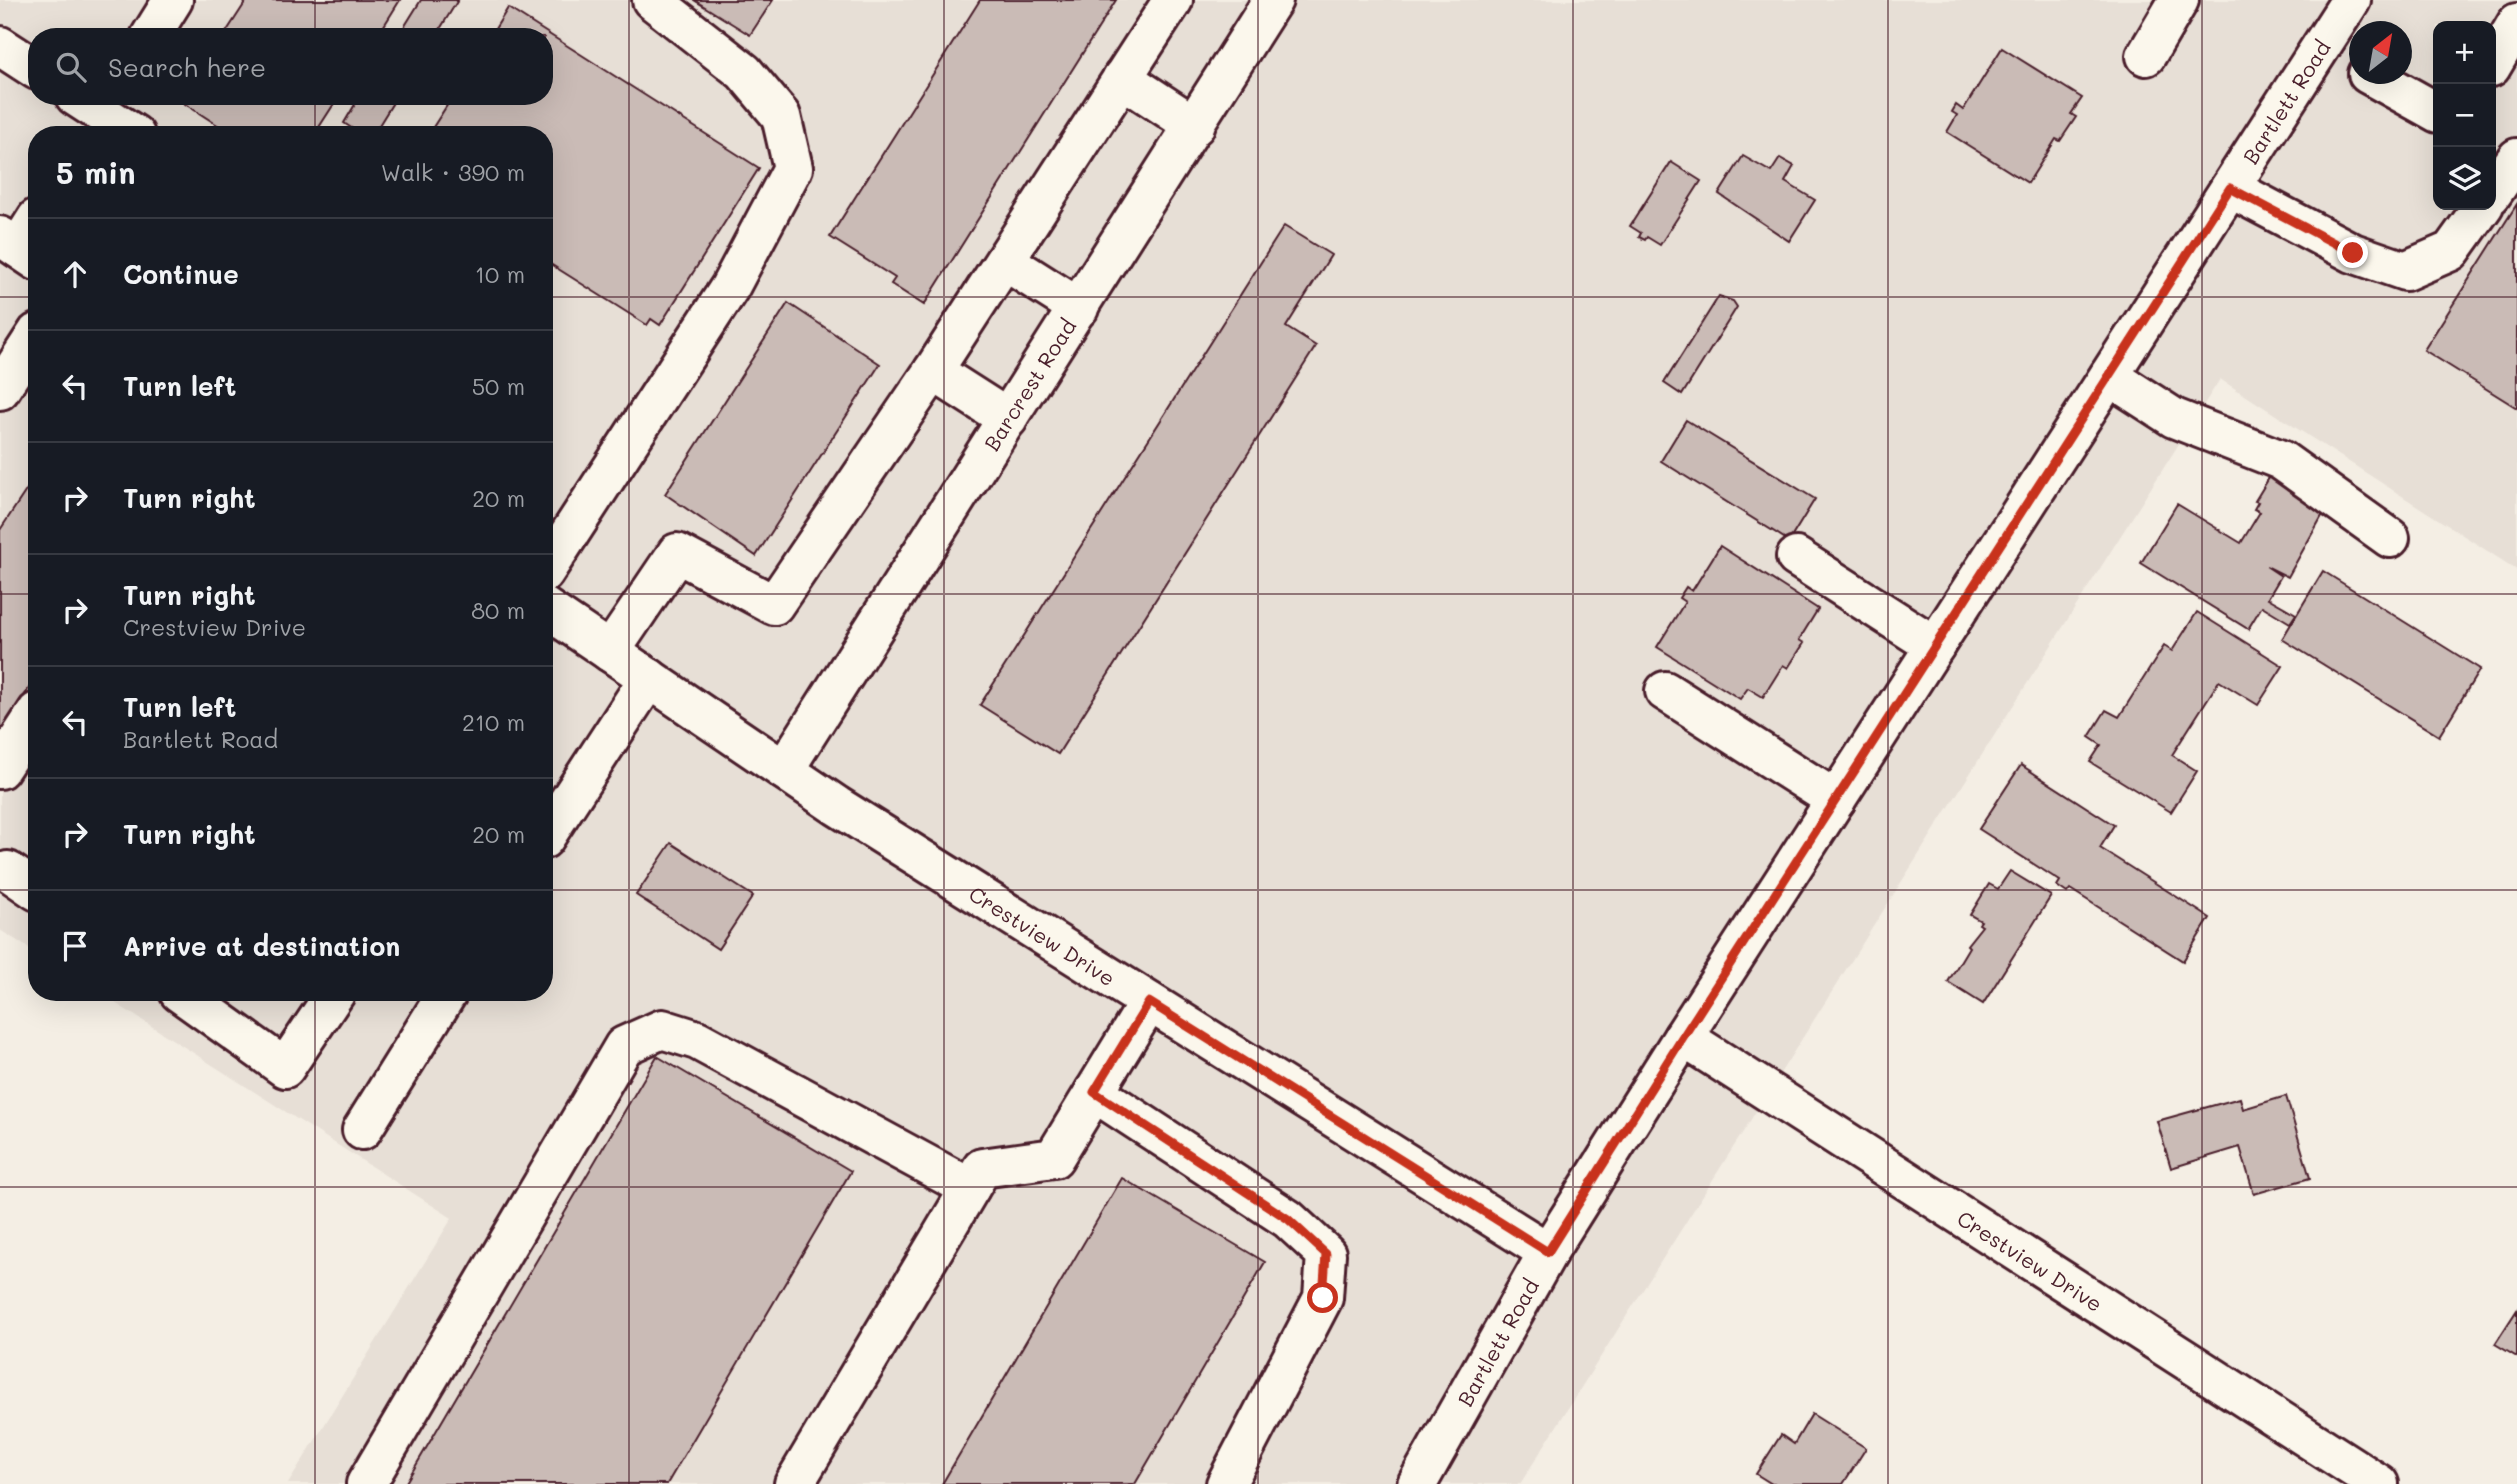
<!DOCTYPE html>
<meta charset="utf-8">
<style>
body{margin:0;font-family:Mali,sans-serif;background:#242831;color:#f1f3f6}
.controls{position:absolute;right:21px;top:21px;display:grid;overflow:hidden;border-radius:14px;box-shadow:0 7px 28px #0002}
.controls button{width:63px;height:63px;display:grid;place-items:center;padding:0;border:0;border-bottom:2px solid #363941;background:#171b24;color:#f1f3f6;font:35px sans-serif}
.compass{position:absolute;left:2349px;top:21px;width:63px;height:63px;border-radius:50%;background:#171b24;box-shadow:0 7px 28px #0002;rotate:31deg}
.stop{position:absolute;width:21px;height:21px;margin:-16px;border:5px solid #c8321e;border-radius:50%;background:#fff}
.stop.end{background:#c8321e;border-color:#fff;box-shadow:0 2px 7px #0008}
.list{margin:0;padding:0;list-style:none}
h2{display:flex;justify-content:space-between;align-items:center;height:91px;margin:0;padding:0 28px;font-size:30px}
h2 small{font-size:23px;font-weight:400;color:#9ea1a6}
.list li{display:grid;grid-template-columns:46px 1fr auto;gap:21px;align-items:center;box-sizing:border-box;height:112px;padding:0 28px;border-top:2px solid #363941}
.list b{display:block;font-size:26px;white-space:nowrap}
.list p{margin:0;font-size:23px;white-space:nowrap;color:#9ea1a6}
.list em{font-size:23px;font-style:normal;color:#9ea1a6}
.icon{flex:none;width:38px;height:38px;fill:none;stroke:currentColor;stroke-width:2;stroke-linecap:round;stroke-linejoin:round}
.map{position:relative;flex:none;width:2517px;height:1484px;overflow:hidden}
.search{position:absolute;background:#171b24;box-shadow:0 7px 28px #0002;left:28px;top:28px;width:525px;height:77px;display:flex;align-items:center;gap:18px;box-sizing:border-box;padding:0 24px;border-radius:28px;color:#9ea1a6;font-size:26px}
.panel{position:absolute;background:#171b24;box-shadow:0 7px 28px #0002;left:28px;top:126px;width:525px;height:875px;border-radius:28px}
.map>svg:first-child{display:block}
.built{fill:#e7dfd6;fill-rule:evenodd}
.building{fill:#cabbb6;stroke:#4a1f2b;stroke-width:2}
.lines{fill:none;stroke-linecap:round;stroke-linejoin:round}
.minor-casing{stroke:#4a1f2b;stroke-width:44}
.major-casing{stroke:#4a1f2b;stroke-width:44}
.minor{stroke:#fbf7ec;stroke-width:38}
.major{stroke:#fbf7ec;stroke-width:38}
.route{stroke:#c8321e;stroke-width:9}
.grid{fill:none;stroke:#4a1f2b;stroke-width:2;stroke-opacity:0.55}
.labels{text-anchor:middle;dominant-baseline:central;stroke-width:5;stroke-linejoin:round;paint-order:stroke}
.street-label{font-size:21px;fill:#4a1f2b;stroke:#fbf7ec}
</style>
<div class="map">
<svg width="2517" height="1484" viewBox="0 0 2517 1484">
<rect width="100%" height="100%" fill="#f4eee4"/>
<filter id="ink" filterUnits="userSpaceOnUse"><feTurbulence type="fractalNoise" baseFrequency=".0143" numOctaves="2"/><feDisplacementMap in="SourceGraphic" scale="14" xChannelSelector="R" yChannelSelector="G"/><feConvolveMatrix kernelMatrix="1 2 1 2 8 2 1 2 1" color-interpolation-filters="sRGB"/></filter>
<g filter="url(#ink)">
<path class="built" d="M 0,0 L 2517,0 L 2517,570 L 2220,379 L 1520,1484 L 288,1484 L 452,1218 L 98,992 L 544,992 L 544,135 L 37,135 L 37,953 L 0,930 ZM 2438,26 L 2491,26 L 2491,205 L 2438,205 ZM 2360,32 L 2402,32 L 2402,74 L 2360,74 ZM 37,37 L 544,37 L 544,96 L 37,96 Z"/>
<g class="building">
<path d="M 247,0 L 400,0 L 377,37 L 223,37 Z"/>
<path d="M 421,0 L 458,0 L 435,37 L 398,37 Z"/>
<path d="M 694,0 L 773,0 L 750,35 Z"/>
<path d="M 980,0 L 1116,0 L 924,305 L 891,284 L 895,278 L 830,237 Z"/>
<path d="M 508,8 L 759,168 L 660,325 L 651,319 L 647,325 L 544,260 L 544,135 L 428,135 L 453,96 L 544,96 L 544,37 L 490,37 Z"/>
<path d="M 2002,48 L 2082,98 L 2071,114 L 2076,117 L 2060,141 L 2056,139 L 2028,183 L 1947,132 L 1957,115 L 1952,112 L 1956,105 L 1963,110 Z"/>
<path d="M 186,96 L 339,96 L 314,135 L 233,135 L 182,102 Z"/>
<path d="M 360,96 L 397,96 L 373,135 L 362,135 L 344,123 Z"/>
<path d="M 1743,156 L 1771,172 L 1780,158 L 1794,166 L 1785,182 L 1815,200 L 1789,241 L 1719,194 Z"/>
<path d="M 1671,162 L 1701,181 L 1660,245 L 1647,237 L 1645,240 L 1639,237 L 1641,233 L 1630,226 Z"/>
<path d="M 2517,204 L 2517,408 L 2424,350 Z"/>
<path d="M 1284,226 L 1331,255 L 1286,327 L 1316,346 L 1058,754 L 980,705 Z"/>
<path d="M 1719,296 L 1733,301 L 1737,307 L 1682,395 L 1664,383 Z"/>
<path d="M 788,303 L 880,364 L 756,556 L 665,494 Z"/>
<path d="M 1686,420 L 1815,499 L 1789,541 L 1661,461 Z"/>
<path d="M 2272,473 L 2327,507 L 2288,577 L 2266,566 L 2281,576 L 2268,598 L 2296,614 L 2290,623 L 2262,606 L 2248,629 L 2141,563 L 2177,504 L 2241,543 L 2260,512 L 2254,509 L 2258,502 L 2255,501 Z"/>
<path d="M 37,474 L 37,676 L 3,728 L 0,726 L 0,530 Z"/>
<path d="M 1720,546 L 1818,609 L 1799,640 L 1804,643 L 1788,668 L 1783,665 L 1763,697 L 1748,688 L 1740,699 L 1657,647 L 1685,602 L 1679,598 L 1686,587 L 1692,591 Z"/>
<path d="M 2323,571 L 2480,669 L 2439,736 L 2282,639 Z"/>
<path d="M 2197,612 L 2283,666 L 2258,705 L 2219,681 L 2172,755 L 2197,771 L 2171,812 L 2090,762 L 2101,745 L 2089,737 L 2106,710 L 2119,717 L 2164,646 L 2172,651 Z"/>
<path d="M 2021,765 L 2114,825 L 2100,848 L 2210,918 L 2183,961 L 2070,889 L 2067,893 L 2057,886 L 2060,881 L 1979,829 Z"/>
<path d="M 671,843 L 753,896 L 718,949 L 636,895 Z"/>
<path d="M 2010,871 L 2051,896 L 1983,1004 L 1948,982 L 1969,947 L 1967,945 L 1982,926 L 1979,924 L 1981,921 L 1970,915 L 1989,884 L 1998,889 Z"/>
<path d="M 657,1056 L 851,1171 L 667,1484 L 405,1484 Z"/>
<path d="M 2286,1096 L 2310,1178 L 2254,1194 L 2240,1147 L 2171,1168 L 2157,1121 L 2240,1098 L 2243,1109 Z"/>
<path d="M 1122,1178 L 1265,1262 L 1135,1484 L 942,1484 Z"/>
<path d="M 2517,1310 L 2517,1357 L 2495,1344 Z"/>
<path d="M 1812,1414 L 1866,1448 L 1843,1484 L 1772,1484 L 1756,1474 L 1781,1435 L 1794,1444 Z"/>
</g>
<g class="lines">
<defs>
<g id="minor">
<path d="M 150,37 L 173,0"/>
<path d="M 0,46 L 37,70"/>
<path d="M 2146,56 L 2179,0"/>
<path d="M 2491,67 L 2517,23"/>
<path d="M 2368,74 L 2438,113"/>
<path d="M 1122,78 L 1195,126"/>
<path d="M 75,96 L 135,135"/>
<path d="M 2230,188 L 2353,253 L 2405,271 L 2451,251 L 2484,205"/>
<path d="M 2491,195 L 2517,158"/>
<path d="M 0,236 L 37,261"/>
<path d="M 18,248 L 37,218"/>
<path d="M 1005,261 L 1079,308"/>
<path d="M 2109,376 L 2174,418 L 2281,460 L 2390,538"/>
<path d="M 0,390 L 37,333"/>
<path d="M 1008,419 L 933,371 L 1173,0"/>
<path d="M 1796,557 L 1935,646"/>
<path d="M 544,573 L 730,287 L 793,168 L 781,116 L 744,72 L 652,0"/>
<path id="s1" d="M 544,607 L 837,806 L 1548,1252"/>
<path d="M 610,652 L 677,553 L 774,605 L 933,371"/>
<path d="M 1665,691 L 1836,800"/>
<path d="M 0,769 L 37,712"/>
<path id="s2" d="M 784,770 L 1273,0"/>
<path d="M 544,839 L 649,678"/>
<path d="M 8,871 L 37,891"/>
<path d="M 179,992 L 285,1068 L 336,992"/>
<path id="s3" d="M 1683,1037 L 2379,1484"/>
<path d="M 1094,1092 L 1288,1219 L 1326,1254 L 1323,1298 L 1226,1484"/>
<path d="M 362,1130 L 448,992"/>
<path d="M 366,1484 L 624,1046 L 662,1029 L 697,1040 L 970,1188"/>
<path d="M 794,1484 L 982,1168 L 1054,1158 L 1149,1002"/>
</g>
<g id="major">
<path id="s4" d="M 1417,1484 L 1548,1252 L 1683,1037 L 2351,0"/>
</g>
</defs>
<use href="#minor" class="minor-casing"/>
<use href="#major" class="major-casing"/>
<use href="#minor" class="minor"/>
<use href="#major" class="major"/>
</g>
</g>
<g class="lines" filter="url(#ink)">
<path class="route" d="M 1323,1298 L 1326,1254 L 1288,1219 L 1094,1092 L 1149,1002 L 1548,1252 L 1683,1037 L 2230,188 L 2353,253"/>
</g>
<path class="grid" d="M 315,0 L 315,37M 629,0 L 629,1484M 944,0 L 944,1484M 1258,0 L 1258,1484M 1573,0 L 1573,1484M 1888,0 L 1888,1484M 2202,0 L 2202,1484M 315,96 L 315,135M 0,297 L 37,297M 544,297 L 2517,297M 0,594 L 37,594M 544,594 L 2517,594M 0,890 L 37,890M 544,890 L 2517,890M 315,992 L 315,1484M 0,1187 L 2517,1187"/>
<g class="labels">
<g class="street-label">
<text stroke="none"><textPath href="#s4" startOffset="1633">Bartlett Road</textPath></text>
<text stroke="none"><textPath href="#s2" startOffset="457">Barcrest Road</textPath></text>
<text stroke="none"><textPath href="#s1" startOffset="597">Crestview Drive</textPath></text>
<text stroke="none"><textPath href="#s3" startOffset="413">Crestview Drive</textPath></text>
<text stroke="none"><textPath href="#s4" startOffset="163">Bartlett Road</textPath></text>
</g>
</g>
</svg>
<div class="controls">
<button>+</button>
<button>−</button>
<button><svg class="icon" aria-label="layers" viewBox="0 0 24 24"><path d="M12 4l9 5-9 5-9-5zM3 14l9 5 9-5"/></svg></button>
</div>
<svg class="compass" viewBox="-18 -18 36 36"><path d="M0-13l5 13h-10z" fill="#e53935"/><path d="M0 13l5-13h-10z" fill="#9ea1a6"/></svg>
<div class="stop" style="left:1323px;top:1298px"></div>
<div class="stop end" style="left:2353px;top:253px"></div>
<div class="search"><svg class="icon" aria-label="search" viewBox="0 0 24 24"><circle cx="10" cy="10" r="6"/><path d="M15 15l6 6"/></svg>Search here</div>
<section class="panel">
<h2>5 min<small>Walk · 390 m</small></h2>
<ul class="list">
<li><svg class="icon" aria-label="ahead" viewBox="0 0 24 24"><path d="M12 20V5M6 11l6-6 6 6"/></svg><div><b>Continue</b></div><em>10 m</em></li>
<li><svg class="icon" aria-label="left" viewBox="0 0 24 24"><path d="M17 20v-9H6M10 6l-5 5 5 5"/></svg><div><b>Turn left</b></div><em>50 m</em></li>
<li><svg class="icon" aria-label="right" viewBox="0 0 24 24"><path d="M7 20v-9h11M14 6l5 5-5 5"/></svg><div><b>Turn right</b></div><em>20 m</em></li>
<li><svg class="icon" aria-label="right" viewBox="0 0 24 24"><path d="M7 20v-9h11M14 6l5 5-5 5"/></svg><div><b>Turn right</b><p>Crestview Drive</p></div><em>80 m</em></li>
<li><svg class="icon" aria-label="left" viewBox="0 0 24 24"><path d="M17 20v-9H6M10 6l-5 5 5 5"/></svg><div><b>Turn left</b><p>Bartlett Road</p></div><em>210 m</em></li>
<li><svg class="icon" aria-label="right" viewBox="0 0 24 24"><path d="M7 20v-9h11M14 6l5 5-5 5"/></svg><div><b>Turn right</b></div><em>20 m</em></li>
<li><svg class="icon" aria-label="arrive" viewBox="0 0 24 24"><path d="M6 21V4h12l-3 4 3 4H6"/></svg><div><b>Arrive at destination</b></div></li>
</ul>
</section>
</div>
